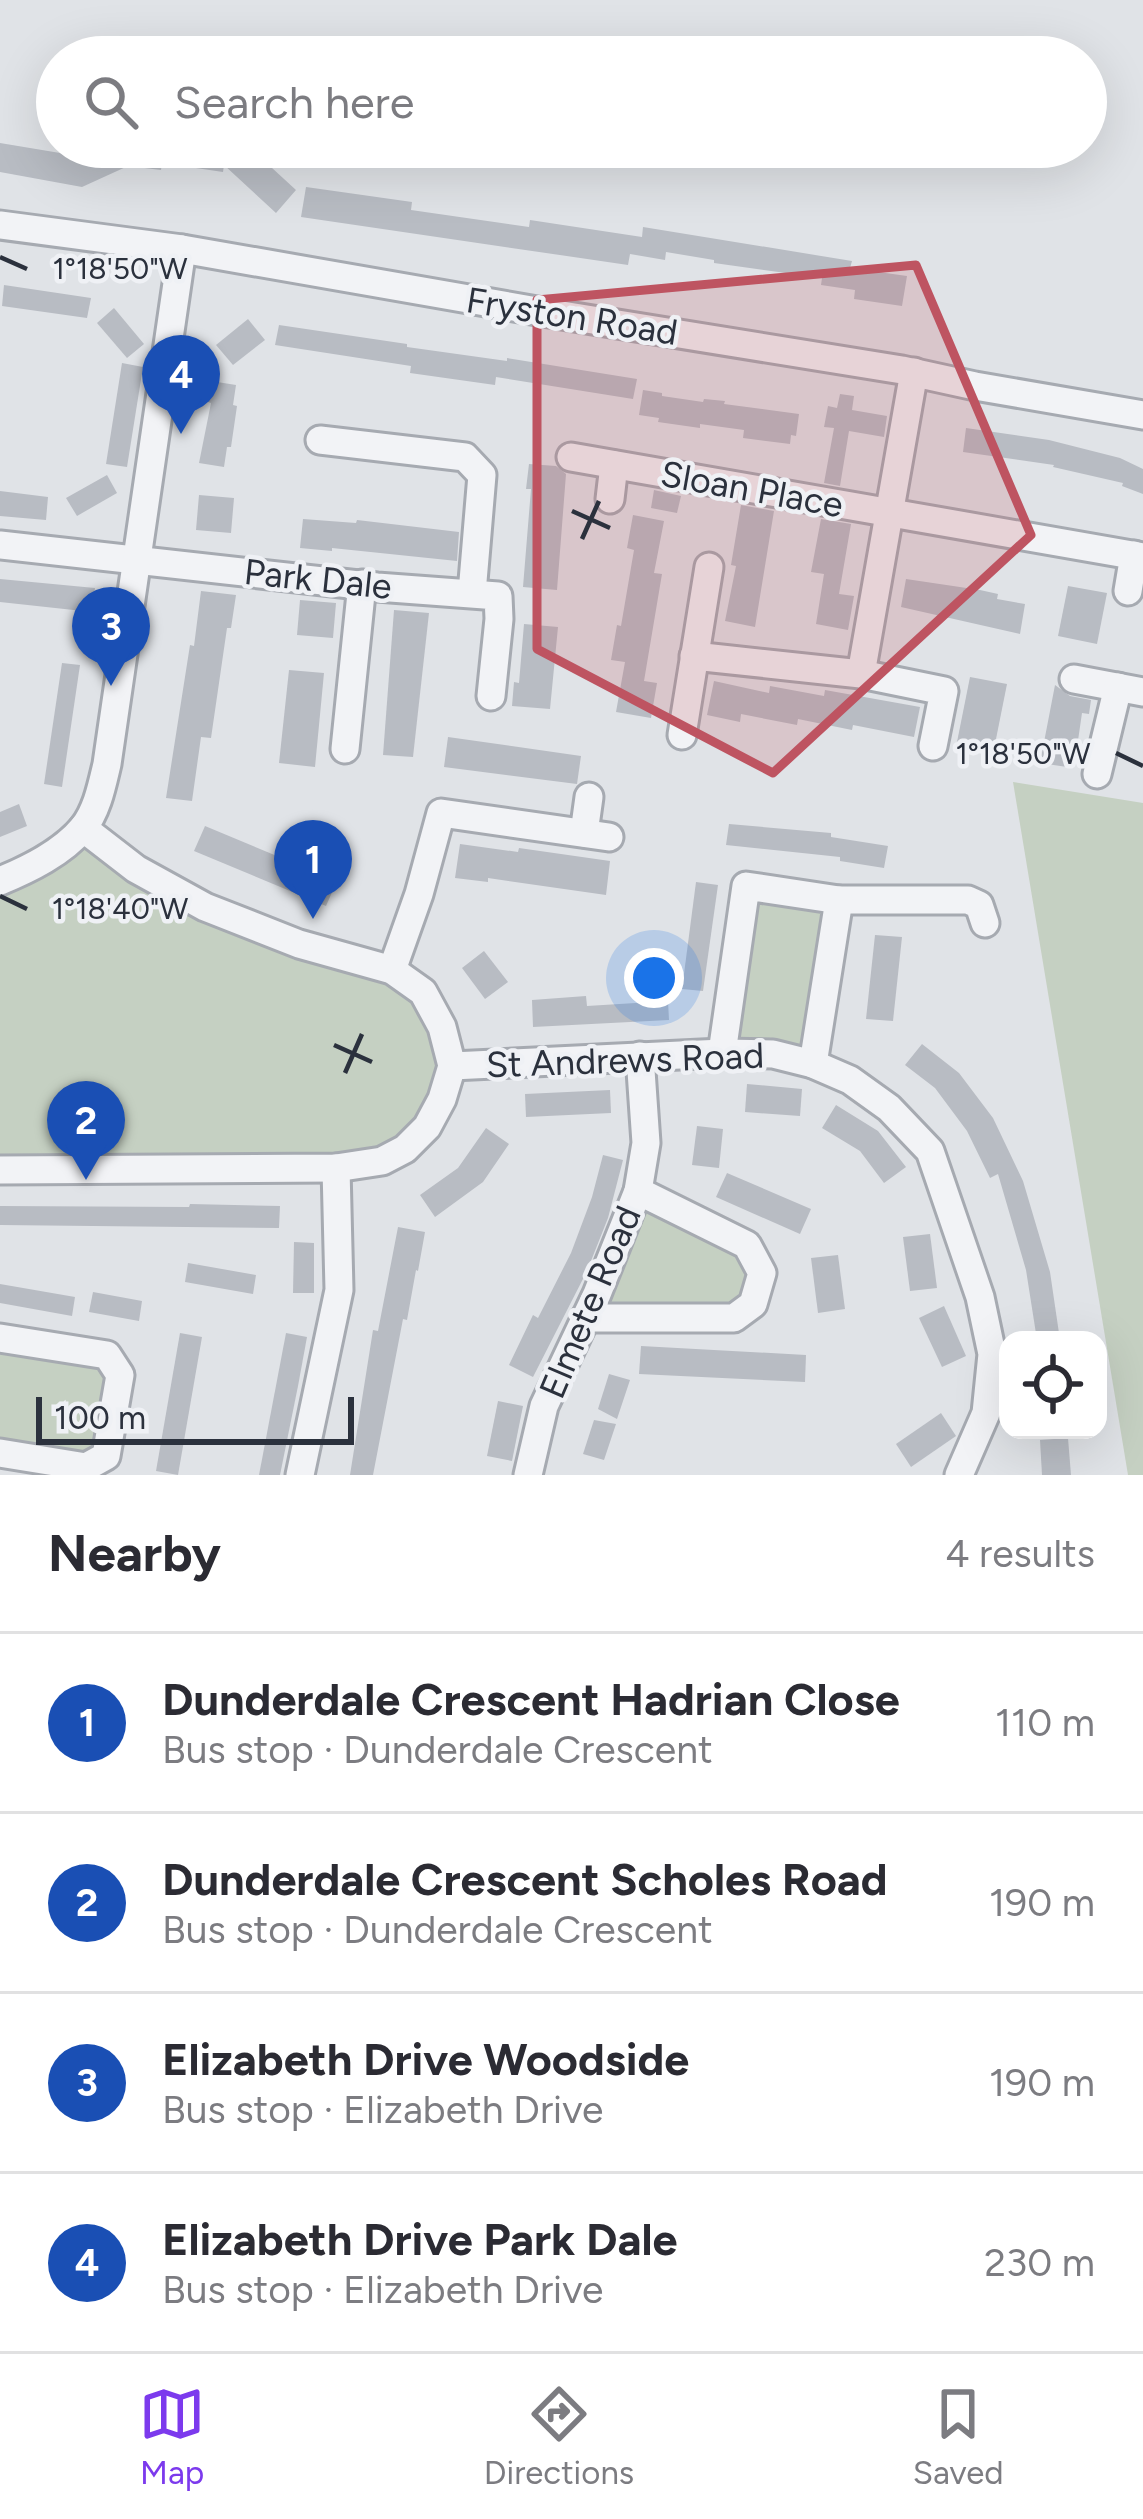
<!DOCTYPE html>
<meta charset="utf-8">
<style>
body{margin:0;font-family:Figtree,sans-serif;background:#f2f2f3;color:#2b2b33}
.controls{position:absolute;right:36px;bottom:36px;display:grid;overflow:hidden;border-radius:24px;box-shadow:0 12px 48px #0002}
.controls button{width:108px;height:108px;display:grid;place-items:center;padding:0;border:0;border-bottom:3px solid #e1e1e2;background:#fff;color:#2b2b33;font:60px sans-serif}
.scale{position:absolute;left:36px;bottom:30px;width:318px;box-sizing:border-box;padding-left:12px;border:6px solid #2b313d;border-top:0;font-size:33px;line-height:42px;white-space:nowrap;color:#2b313d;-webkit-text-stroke:9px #eff1f5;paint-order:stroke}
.you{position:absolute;left:654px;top:978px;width:42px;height:42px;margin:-30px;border:9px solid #fff;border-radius:50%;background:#1a73e8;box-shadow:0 0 0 18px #1a73e833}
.badge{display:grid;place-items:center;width:78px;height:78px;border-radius:50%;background:#7c3aed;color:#fff;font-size:39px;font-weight:700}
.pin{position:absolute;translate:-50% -99px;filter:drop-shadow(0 3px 6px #0008)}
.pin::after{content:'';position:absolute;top:63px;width:42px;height:36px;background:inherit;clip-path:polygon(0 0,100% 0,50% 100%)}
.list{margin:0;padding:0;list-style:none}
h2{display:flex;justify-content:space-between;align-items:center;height:156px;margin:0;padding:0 48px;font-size:51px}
h2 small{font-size:39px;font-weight:400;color:#7c7c81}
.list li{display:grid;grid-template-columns:78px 1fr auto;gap:36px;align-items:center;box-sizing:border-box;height:180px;padding:0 48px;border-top:3px solid #e1e1e2}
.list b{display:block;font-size:45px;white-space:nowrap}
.list p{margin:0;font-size:39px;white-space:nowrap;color:#7c7c81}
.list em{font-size:39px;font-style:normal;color:#7c7c81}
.icon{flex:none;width:66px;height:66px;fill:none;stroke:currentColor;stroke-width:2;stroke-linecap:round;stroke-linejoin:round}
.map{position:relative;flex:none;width:1143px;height:1475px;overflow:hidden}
.search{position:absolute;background:#fff;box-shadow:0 12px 48px #0002;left:36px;right:36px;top:36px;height:132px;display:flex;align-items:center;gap:30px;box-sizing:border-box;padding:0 42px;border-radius:66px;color:#7c7c81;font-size:45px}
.sheet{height:876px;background:#fff}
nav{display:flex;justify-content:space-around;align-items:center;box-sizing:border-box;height:168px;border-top:3px solid #e1e1e2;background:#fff;font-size:33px;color:#7c7c81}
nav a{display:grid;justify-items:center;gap:6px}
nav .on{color:#7c3aed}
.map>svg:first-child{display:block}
.green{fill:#c5d0c2}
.building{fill:#b8bcc3}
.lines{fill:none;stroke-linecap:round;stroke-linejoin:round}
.minor-casing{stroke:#a6aab1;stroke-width:33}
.minor{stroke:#f2f3f6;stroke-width:27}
.marked{fill:#be5461;fill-opacity:0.2;stroke:#be5461;stroke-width:9;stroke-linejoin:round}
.ticks{fill:none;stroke:#2b313d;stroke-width:4.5}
.labels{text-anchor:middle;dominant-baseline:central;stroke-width:9;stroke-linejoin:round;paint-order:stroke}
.street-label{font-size:36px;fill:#2b313d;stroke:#eff1f5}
.ticks-label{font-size:30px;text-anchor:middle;fill:#2b313d;stroke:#eff1f5;stroke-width:9;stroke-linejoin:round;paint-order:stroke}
</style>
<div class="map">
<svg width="1143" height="1475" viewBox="0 0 1143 1475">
<rect width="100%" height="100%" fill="#e0e3e7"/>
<g class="green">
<path d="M 1013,782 L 1143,803 L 1143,1475 L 1128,1475 Z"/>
<path d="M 83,828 L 136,869 L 392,970 L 442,1027 L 442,1099 L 382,1161 L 0,1170 L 0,881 Z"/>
<path d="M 746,886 L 839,900 L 813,1064 L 722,1053 Z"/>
<path d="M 638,1191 L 747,1245 L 753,1304 L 585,1318 Z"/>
<path d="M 0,1338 L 107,1355 L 106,1456 L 0,1453 Z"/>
</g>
<g class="building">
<path d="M 0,143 L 78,156 L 97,147 L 199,147 L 259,156 L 296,190 L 276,213 L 224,165 L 223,172 L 162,163 L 161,170 L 128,166 L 82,187 L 0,172 Z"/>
<path d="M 306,187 L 412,202 L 411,210 L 529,227 L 530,220 L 642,237 L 643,227 L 852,261 L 850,268 L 907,276 L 902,306 L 854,299 L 855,290 L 821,285 L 822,278 L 714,263 L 714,260 L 666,252 L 665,260 L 630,254 L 628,265 L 301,217 Z"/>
<path d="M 4,285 L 91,298 L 87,318 L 2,306 Z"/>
<path d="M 114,308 L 144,344 L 127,358 L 97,323 Z"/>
<path d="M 248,319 L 265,340 L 233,365 L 216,345 Z"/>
<path d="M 279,325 L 407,344 L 407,347 L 507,361 L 507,358 L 637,379 L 633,399 L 496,377 L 495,385 L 410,373 L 411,366 L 275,345 Z"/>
<path d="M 122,363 L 143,367 L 127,467 L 106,464 Z"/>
<path d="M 211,381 L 236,385 L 233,405 L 237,406 L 231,447 L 227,447 L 224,467 L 199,463 L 211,403 L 208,402 Z"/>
<path d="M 643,390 L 662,393 L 662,396 L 703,402 L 704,399 L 725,401 L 724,404 L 799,414 L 796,436 L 791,435 L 790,444 L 743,438 L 744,430 L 700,424 L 700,428 L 658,422 L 659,418 L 639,415 Z"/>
<path d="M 840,394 L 854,396 L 852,410 L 887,416 L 884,437 L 849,431 L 840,486 L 824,483 L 834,428 L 824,427 L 828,406 L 837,408 Z"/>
<path d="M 966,428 L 1049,440 L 1120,458 L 1143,469 L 1143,494 L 1122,486 L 1123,483 L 1053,467 L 1054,465 L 963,452 Z"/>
<path d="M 529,464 L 556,466 L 566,474 L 557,590 L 523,587 L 531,489 L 526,489 Z"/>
<path d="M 107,475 L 117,493 L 77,516 L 66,498 Z"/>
<path d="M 654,490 L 681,496 L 677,513 L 651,508 Z"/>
<path d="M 0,491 L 48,497 L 46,520 L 0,516 Z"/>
<path d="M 199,495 L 234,498 L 231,533 L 196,530 Z"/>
<path d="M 741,505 L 774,511 L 755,627 L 725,621 L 736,566 L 731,565 Z"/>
<path d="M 633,515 L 664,521 L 654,573 L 662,574 L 644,681 L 657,683 L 651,718 L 616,712 L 625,662 L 611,660 L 617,625 L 621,626 L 634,550 L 627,548 Z"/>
<path d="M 303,519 L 356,523 L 357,520 L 459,532 L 457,561 L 332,548 L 332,551 L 300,548 Z"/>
<path d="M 821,519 L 851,524 L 839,594 L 854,596 L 848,630 L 816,624 L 824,574 L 811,572 Z"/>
<path d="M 0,579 L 95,588 L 92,612 L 0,602 Z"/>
<path d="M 906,579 L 980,590 L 998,594 L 997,599 L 1025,604 L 1020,634 L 901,607 Z"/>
<path d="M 1068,586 L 1107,593 L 1097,644 L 1058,636 Z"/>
<path d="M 201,591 L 236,595 L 231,628 L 227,628 L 211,738 L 201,737 L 192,801 L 166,798 L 190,645 L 194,646 Z"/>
<path d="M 300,600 L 336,603 L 333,638 L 297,635 Z"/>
<path d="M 394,610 L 429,613 L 413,757 L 383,755 Z"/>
<path d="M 524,624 L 558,627 L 550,709 L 512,706 L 514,682 L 519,683 Z"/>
<path d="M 62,663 L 80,665 L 62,787 L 44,784 Z"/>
<path d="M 289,670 L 324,673 L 315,767 L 279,763 Z"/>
<path d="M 970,677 L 1007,684 L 993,754 L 956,747 Z"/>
<path d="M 714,681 L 769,693 L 770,686 L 824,696 L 825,690 L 920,707 L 914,737 L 853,725 L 852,730 L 798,719 L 797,725 L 741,714 L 740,722 L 707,715 Z"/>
<path d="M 1055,685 L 1070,696 L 1091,700 L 1089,714 L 1082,713 L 1074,768 L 1040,763 Z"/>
<path d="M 448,737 L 581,756 L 577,784 L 444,767 Z"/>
<path d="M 19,804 L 27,826 L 0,837 L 0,812 Z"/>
<path d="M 729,824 L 831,833 L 831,837 L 888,846 L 884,868 L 840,861 L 840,857 L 726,845 Z"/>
<path d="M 205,826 L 337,881 L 326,906 L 194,851 Z"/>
<path d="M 460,844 L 518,852 L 519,848 L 610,861 L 606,895 L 488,878 L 488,882 L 455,878 Z"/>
<path d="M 696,882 L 718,885 L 703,991 L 682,989 Z"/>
<path d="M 875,935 L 902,937 L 893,1021 L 866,1019 Z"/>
<path d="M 484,951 L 508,982 L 485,999 L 462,968 Z"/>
<path d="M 586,996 L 587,1006 L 668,1001 L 669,1020 L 533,1027 L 532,1000 Z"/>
<path d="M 922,1044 L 959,1073 L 993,1118 L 1023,1181 L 1050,1272 L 1060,1340 L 1037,1340 L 1026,1270 L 998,1174 L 990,1178 L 967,1131 L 935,1088 L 905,1065 Z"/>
<path d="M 747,1084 L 802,1089 L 800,1116 L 745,1112 Z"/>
<path d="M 610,1090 L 611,1113 L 526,1117 L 525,1094 Z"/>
<path d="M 836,1105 L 878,1131 L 906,1167 L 884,1183 L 860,1151 L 822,1128 Z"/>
<path d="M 697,1126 L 723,1129 L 719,1168 L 692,1165 Z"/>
<path d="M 486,1128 L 509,1144 L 483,1182 L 435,1217 L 420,1195 L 458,1168 Z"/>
<path d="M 603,1155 L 623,1160 L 608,1218 L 587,1271 L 533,1377 L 509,1365 L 533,1315 L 538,1318 L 571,1253 L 592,1197 Z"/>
<path d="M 727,1173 L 811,1209 L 800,1234 L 716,1197 Z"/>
<path d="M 190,1204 L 280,1206 L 279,1228 L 0,1225 L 0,1206 L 189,1207 Z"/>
<path d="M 398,1227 L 425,1232 L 418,1271 L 416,1270 L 407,1320 L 403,1319 L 373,1475 L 350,1475 L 373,1330 L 378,1331 Z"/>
<path d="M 930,1234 L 937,1288 L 910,1291 L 903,1237 Z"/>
<path d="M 294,1242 L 314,1243 L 314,1293 L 293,1293 Z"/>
<path d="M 838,1255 L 845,1309 L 818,1313 L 811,1258 Z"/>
<path d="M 188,1263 L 256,1275 L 253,1294 L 185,1282 Z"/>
<path d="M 0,1284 L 75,1297 L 72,1316 L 0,1303 Z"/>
<path d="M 93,1292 L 142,1301 L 139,1321 L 89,1312 Z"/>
<path d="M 944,1306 L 966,1356 L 942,1367 L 919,1318 Z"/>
<path d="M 180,1333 L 202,1337 L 178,1475 L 156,1471 Z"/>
<path d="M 286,1333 L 307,1337 L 298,1386 L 280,1475 L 259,1475 Z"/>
<path d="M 641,1346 L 806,1355 L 805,1382 L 639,1374 Z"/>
<path d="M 609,1374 L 630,1380 L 617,1419 L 598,1409 Z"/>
<path d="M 498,1401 L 523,1406 L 512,1461 L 487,1456 Z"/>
<path d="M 941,1413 L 956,1436 L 911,1467 L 896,1444 Z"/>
<path d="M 594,1420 L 616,1424 L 604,1460 L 583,1454 Z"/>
<path d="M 1068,1438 L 1071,1475 L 1042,1475 L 1040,1440 Z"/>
</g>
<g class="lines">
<defs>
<g id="minor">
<path d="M 0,225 L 182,249 L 537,311 L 902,370 L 975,386 L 1143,415"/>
<path d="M 320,440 L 465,457 L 482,475 L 472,593"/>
<path d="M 571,457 L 1143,557"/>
<path d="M 610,499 L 614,465"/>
<path d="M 0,545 L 377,587 L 498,596 L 499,619 L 491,696"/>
<path d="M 1128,591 L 1134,555"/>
<path d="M 694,656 L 861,674 L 944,691 L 933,746"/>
<path d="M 861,674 L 914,372"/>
<path d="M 1074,679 L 1143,692"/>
<path d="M 682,735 L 709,567"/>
<path d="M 345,749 L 362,584"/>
<path d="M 1097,774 L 1118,687"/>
<path d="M 584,833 L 589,797"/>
<path d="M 0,881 C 29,869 62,853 83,828 C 97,811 102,785 107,764 L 182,249"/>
<path d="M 839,900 L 968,900 L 979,905 L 985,923"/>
<path d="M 392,970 L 419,894 L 441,813 L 609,837"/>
<path d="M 722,1053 L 746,886 L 839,900 L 813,1064"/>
<path d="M 452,1066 L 722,1053 L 773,1054 L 813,1064 L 850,1080 L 889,1108 L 930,1151 L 980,1297 L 992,1354 L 986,1413 L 959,1475"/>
<path d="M 0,1170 L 336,1168 L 382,1161 L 405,1149 L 427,1127 L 442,1099 L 452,1066 L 442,1027 L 423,992 L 392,970 L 299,944 L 205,907 L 136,869 L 83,828"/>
<path d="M 585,1318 L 734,1318 L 753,1304 L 762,1273 L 747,1245 L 638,1191"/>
<path d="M 0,1338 L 107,1355 L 120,1375 L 106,1456 L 86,1467 L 0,1453"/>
<path d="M 300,1475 L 339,1290 L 336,1168"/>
<path d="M 528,1475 L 544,1406 L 597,1294 L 638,1191 L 646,1143 L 640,1056"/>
</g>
</defs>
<use href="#minor" class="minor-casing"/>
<use href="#minor" class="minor"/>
</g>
<path class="marked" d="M 916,265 L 1031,535 L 773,773 L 537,649 L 537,300 Z"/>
<path class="ticks" d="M 0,257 L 27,269M 572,511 L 610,528M 582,539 L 599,501M 1116,753 L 1143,766M 0,896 L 27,909M 334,1045 L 372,1062M 345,1073 L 362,1034"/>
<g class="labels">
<g class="street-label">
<text transform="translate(572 316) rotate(9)">Fryston Road</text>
<text transform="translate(752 489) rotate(10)">Sloan Place</text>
<text transform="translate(318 579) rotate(6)">Park Dale</text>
<text transform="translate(625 1060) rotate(-2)">St Andrews Road</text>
<text transform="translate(590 1302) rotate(-67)">Elmete Road</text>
</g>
</g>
<g class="ticks-label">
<text x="120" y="279">1°18'50"W</text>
<text x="1023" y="764">1°18'50"W</text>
<text x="120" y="919">1°18'40"W</text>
</g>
</svg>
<div class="controls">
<button><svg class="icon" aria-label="locate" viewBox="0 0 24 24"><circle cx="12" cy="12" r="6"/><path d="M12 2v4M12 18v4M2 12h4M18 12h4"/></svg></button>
</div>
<div class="scale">100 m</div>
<div class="you"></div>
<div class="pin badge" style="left:313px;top:919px;background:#1a4fb4">1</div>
<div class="pin badge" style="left:86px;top:1180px;background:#1a4fb4">2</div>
<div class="pin badge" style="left:111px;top:686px;background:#1a4fb4">3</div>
<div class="pin badge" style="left:181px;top:434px;background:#1a4fb4">4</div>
<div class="search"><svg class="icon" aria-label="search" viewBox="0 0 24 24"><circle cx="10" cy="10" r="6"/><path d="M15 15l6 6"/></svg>Search here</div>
</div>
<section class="sheet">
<h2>Nearby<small>4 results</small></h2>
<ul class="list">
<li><span class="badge" style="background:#1a4fb4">1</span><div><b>Dunderdale Crescent Hadrian Close</b><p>Bus stop · Dunderdale Crescent</p></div><em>110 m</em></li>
<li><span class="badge" style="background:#1a4fb4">2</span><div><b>Dunderdale Crescent Scholes Road</b><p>Bus stop · Dunderdale Crescent</p></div><em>190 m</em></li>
<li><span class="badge" style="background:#1a4fb4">3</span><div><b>Elizabeth Drive Woodside</b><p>Bus stop · Elizabeth Drive</p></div><em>190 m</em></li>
<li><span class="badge" style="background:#1a4fb4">4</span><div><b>Elizabeth Drive Park Dale</b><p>Bus stop · Elizabeth Drive</p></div><em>230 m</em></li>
</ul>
</section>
<nav>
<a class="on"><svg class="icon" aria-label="map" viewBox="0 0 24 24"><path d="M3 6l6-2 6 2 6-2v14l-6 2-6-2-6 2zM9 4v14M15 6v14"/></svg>Map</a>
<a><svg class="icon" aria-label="directions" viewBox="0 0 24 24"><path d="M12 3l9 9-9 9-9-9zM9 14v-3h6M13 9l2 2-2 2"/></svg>Directions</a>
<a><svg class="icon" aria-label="saved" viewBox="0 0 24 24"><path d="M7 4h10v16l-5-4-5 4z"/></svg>Saved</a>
</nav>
